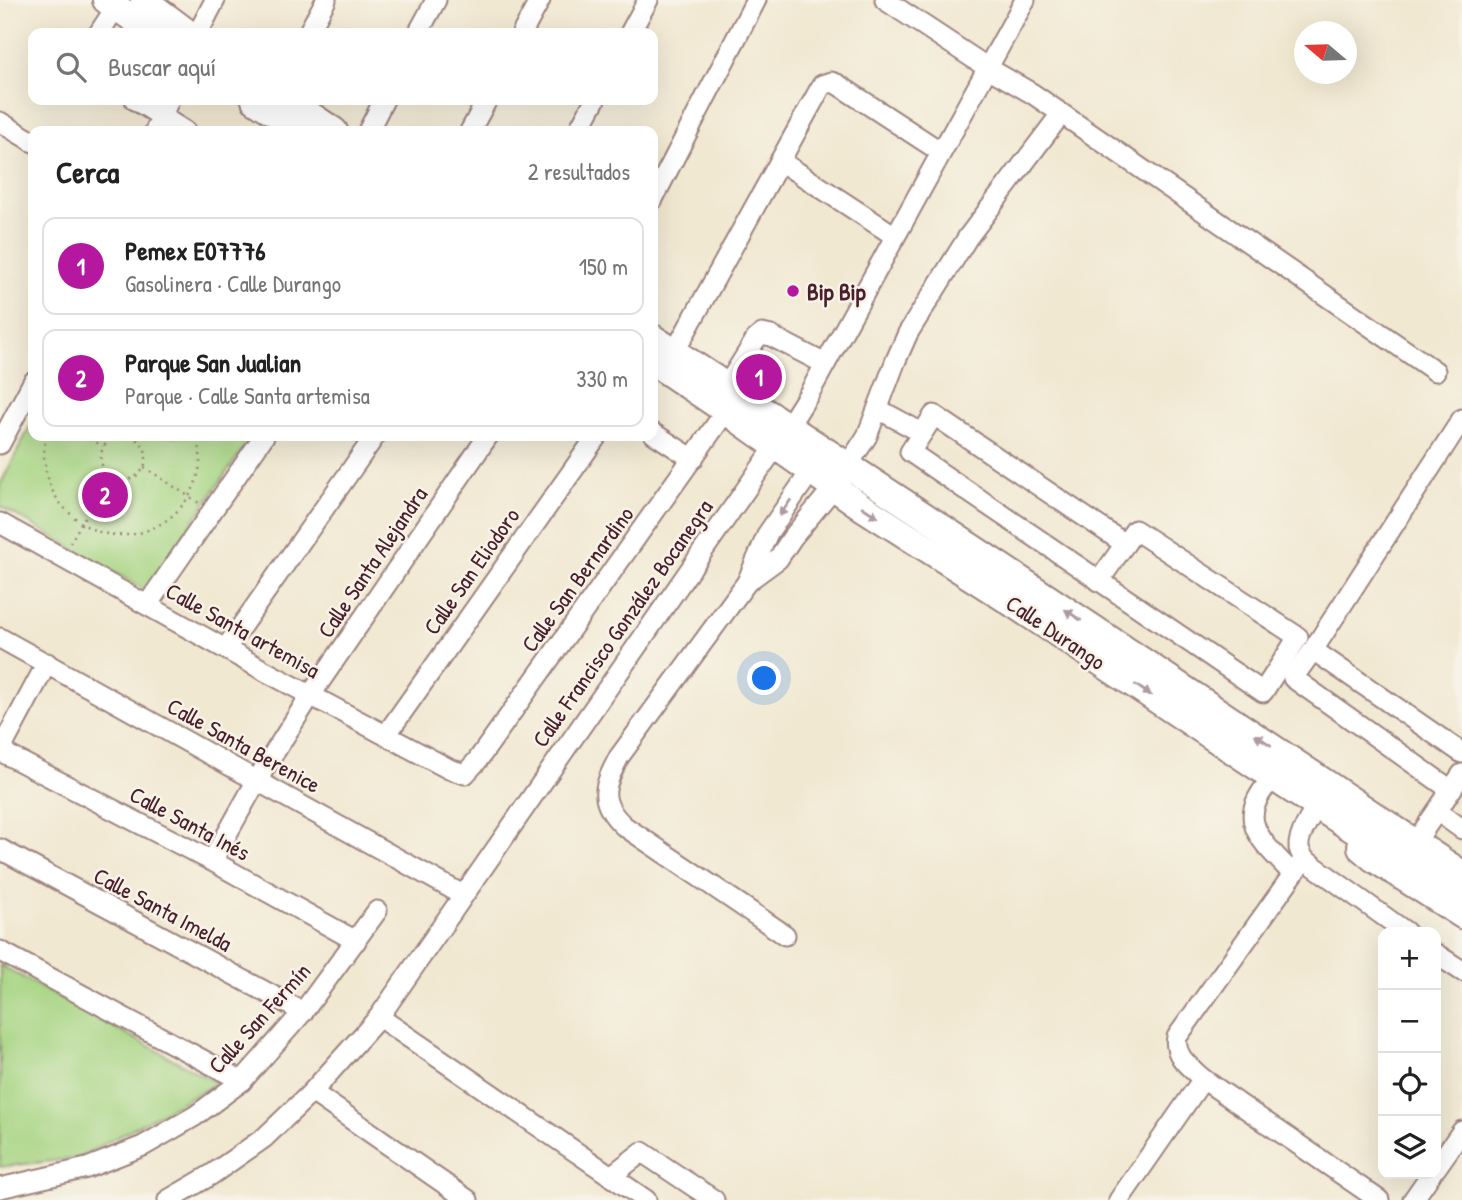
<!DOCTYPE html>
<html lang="es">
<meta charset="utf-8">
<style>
body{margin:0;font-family:"Patrick Hand",sans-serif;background:#f2f2f2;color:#222}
.controls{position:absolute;right:21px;bottom:21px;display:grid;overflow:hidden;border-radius:14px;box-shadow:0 7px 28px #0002}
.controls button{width:63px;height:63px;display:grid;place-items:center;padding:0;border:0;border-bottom:2px solid #e0e0e0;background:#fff;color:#222;font:35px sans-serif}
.compass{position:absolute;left:1294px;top:21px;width:63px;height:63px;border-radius:50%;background:#fff;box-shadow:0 7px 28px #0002;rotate:289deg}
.you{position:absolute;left:765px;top:679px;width:24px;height:24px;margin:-18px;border:5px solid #fff;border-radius:50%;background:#1a73e8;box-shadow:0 0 0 10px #1a73e833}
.badge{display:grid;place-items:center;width:46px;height:46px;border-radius:50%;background:#b5179e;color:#fff;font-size:23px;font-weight:700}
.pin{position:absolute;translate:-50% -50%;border:4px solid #fff;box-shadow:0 2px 7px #0006}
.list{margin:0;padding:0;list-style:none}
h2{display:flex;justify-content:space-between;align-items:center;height:91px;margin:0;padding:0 28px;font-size:30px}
h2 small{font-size:23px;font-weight:400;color:#767676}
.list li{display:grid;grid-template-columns:46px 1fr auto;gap:21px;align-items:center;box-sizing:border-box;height:98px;margin:0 14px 14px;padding:0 14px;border:2px solid #e0e0e0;border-radius:14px}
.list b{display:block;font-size:26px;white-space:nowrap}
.list p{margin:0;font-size:23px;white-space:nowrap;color:#767676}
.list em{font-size:23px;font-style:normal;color:#767676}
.icon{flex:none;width:38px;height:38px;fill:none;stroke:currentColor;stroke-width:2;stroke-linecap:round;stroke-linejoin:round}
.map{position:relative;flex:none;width:1462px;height:1200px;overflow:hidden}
.search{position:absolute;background:#fff;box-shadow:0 7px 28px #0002;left:28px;top:28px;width:630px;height:77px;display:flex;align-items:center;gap:18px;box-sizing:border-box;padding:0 24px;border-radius:14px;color:#767676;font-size:26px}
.panel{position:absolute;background:#fff;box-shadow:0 7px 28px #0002;left:28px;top:126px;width:630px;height:315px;border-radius:14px}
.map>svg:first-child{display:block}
.green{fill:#a5d481;stroke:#787a56;stroke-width:2}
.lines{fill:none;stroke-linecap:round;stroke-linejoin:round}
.minor-casing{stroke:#9e847e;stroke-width:23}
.major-casing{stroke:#9e847e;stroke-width:30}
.path{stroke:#9e847e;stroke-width:2.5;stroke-dasharray:2 5;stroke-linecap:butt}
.minor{stroke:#fff;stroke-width:19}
.major{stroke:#fff;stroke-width:26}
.oneway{fill:#ae9aa0}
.poi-dot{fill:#b5179e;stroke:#f7f3e8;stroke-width:2.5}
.labels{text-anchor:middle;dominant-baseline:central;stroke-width:5;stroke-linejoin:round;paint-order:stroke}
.poi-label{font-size:23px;font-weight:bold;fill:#4a1f2b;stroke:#f7f3e8;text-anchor:start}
.street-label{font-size:23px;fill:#4a1f2b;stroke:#f7f3e8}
</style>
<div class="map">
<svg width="1462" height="1200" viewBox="0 0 1462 1200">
<rect width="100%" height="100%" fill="#f7f3e8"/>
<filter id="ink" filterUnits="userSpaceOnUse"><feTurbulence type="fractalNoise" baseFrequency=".0143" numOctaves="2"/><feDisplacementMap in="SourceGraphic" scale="14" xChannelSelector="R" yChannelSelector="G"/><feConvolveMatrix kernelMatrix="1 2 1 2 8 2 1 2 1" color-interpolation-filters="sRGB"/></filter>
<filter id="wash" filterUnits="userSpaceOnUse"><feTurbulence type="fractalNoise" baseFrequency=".00686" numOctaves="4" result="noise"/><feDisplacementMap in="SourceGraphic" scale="28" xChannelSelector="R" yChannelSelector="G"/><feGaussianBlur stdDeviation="1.57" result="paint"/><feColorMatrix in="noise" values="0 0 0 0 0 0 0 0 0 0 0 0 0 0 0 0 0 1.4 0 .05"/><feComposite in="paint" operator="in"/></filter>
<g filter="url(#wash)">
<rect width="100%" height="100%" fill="#f1e8d1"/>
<g class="green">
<path d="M 33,421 L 33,436 L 252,436 L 145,590 L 0,506 L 0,485 Z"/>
<path d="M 0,965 L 217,1083 L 78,1158 L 0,1167 Z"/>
</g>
</g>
<g filter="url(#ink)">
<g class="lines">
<defs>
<g id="minor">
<path d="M 885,0 L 988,68 L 1033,94 L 1435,371"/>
<path d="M 99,33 L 116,7"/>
<path d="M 198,33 L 215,0"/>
<path d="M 308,33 L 326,0"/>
<path d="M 418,33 L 436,0"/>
<path d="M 522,33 L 540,0"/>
<path d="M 630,33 L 648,0"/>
<path d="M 135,100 L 185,131"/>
<path d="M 0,122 L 33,142"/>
<path d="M 155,131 L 169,100"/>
<path d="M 368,131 L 384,100"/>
<path d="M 470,131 L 487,100"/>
<path d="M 578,131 L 595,100"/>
<path d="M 780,161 L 895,236"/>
<path d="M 653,199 L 756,0"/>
<path d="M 674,353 L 822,85 L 831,82 L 837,84 L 941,152"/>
<path d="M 726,387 L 756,339 L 762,334 L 771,336 L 825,364"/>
<path d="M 878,409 L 922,433"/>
<path d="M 934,415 L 1125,544 L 1135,530 L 1298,637 L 1263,692 L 910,452 Z"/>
<path d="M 653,433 L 693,459"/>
<path d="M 0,444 L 33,382"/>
<path d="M 0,523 L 263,670 L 449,769 L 465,774 L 477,761 L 726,411"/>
<path d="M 748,581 L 778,559 L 792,538 L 834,487 L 867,436 L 896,360 L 908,333 L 968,237 L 1061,114"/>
<path d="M 1099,581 L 1125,544"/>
<path d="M 147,605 L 264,436"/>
<path d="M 0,638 L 463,895"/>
<path d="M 226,648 L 375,436"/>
<path d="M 1313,650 L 1462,419"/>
<path d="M 47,663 L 0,751 L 212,861 L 356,941"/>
<path d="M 386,735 L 597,436"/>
<path d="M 1281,770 C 1232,816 1255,835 1293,874"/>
<path d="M 1451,790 L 1293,678 L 1313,650 L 1462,753"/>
<path d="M 1324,796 C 1316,808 1297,834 1299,848 C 1300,852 1302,855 1304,859 L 1406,932"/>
<path d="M 1437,811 L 1462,829"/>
<path d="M 1367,824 C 1362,832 1356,840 1358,850 L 1371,861 L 1462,919"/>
<path d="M 1415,843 L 1462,774"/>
<path d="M 0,849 L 303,1012"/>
<path d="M 1304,859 L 1177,1037 C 1173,1056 1190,1067 1203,1079 L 1379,1200"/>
<path d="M 212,861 L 257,780 L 310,696 L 488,436"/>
<path d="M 785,935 L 624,826 C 597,801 604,786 619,757 L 747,582 L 768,533 L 818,461"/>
<path d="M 0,951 L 242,1081"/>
<path d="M 1436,954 L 1462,971"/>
<path d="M 379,1017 L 646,1200"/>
<path d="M 312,1092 L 468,1200"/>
<path d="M 1436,1168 L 1462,1131"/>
<path d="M 611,1176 L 642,1152 L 714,1200"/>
<path d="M 0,1188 L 87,1168 L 143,1146 L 195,1116 L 242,1081 L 303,1012 L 377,911"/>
<path d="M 168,1200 L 211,1175 L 264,1138 L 312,1092 L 379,1017 L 776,446 L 810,392 L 1025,0"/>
<path d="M 1119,1200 L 1203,1079"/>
<path d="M 1413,1200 L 1431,1174"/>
</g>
<g id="major">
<path d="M 106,0 L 154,33"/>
<path d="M 144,0 L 188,33"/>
<path d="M 255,100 L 303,131"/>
<path d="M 289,101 L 334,131"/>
<path d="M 653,338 L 920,513 L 1462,874"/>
<path d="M 653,362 L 726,411 L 862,507 L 1006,599 L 1274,778 L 1462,900"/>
</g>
</defs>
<use href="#minor" class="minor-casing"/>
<use href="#major" class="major-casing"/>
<g class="path">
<path d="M 47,436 C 42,449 44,465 48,478 C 52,495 62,507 75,518 C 131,566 218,506 197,436"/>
<path d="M 84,436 L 103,446"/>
<path d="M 117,436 C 83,451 109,494 136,476 C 143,472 146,464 146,457 C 146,446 139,440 130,436"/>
<path d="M 144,467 L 199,503"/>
<path d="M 70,543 L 109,475"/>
</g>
<use href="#minor" class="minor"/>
<use href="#major" class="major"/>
</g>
<defs><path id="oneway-solid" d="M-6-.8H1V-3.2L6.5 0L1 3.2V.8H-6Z" transform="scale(1.75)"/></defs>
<g class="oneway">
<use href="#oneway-solid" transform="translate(785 508) rotate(125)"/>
<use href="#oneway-solid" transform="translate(870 512) rotate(33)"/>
<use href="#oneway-solid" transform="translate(1073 615) rotate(-146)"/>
<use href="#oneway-solid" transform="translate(1143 690) rotate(34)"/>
<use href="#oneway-solid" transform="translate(1263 740) rotate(-146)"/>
</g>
</g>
<circle class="poi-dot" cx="793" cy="291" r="7"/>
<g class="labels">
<g class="poi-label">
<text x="807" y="291">Bip Bip</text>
</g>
<g class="street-label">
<text transform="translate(372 562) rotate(-56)">Calle Santa Alejandra</text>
<text transform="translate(471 571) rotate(-55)">Calle San Eliodoro</text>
<text transform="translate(577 579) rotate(-54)">Calle San Bernardino</text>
<text transform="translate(622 623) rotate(-55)">Calle Francisco González Bocanegra</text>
<text transform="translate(243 630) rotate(29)">Calle Santa artemisa</text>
<text transform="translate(1056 632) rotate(34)">Calle Durango</text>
<text transform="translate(244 745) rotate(29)">Calle Santa Berenice</text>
<text transform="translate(190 823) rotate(28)">Calle Santa Inés</text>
<text transform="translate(163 909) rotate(28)">Calle Santa Imelda</text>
<text transform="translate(259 1018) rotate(-48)">Calle San Fermín</text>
</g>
</g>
</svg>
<div class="controls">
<button>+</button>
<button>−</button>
<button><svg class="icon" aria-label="locate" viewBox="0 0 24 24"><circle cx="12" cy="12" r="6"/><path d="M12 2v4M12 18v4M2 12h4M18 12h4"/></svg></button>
<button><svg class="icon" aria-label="layers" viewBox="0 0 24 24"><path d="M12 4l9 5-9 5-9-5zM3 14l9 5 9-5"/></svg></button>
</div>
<svg class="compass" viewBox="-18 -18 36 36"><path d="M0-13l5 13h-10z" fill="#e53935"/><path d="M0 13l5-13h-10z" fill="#767676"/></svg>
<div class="you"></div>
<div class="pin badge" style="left:759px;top:377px">1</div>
<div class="pin badge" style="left:105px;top:495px">2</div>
<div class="search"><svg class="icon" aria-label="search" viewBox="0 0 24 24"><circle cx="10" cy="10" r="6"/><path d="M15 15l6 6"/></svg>Buscar aquí</div>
<section class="panel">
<h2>Cerca<small>2 resultados</small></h2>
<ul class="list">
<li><span class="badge">1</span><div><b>Pemex E07776</b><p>Gasolinera · Calle Durango</p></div><em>150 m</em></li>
<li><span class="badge">2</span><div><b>Parque San Jualian</b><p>Parque · Calle Santa artemisa</p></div><em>330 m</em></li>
</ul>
</section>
</div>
